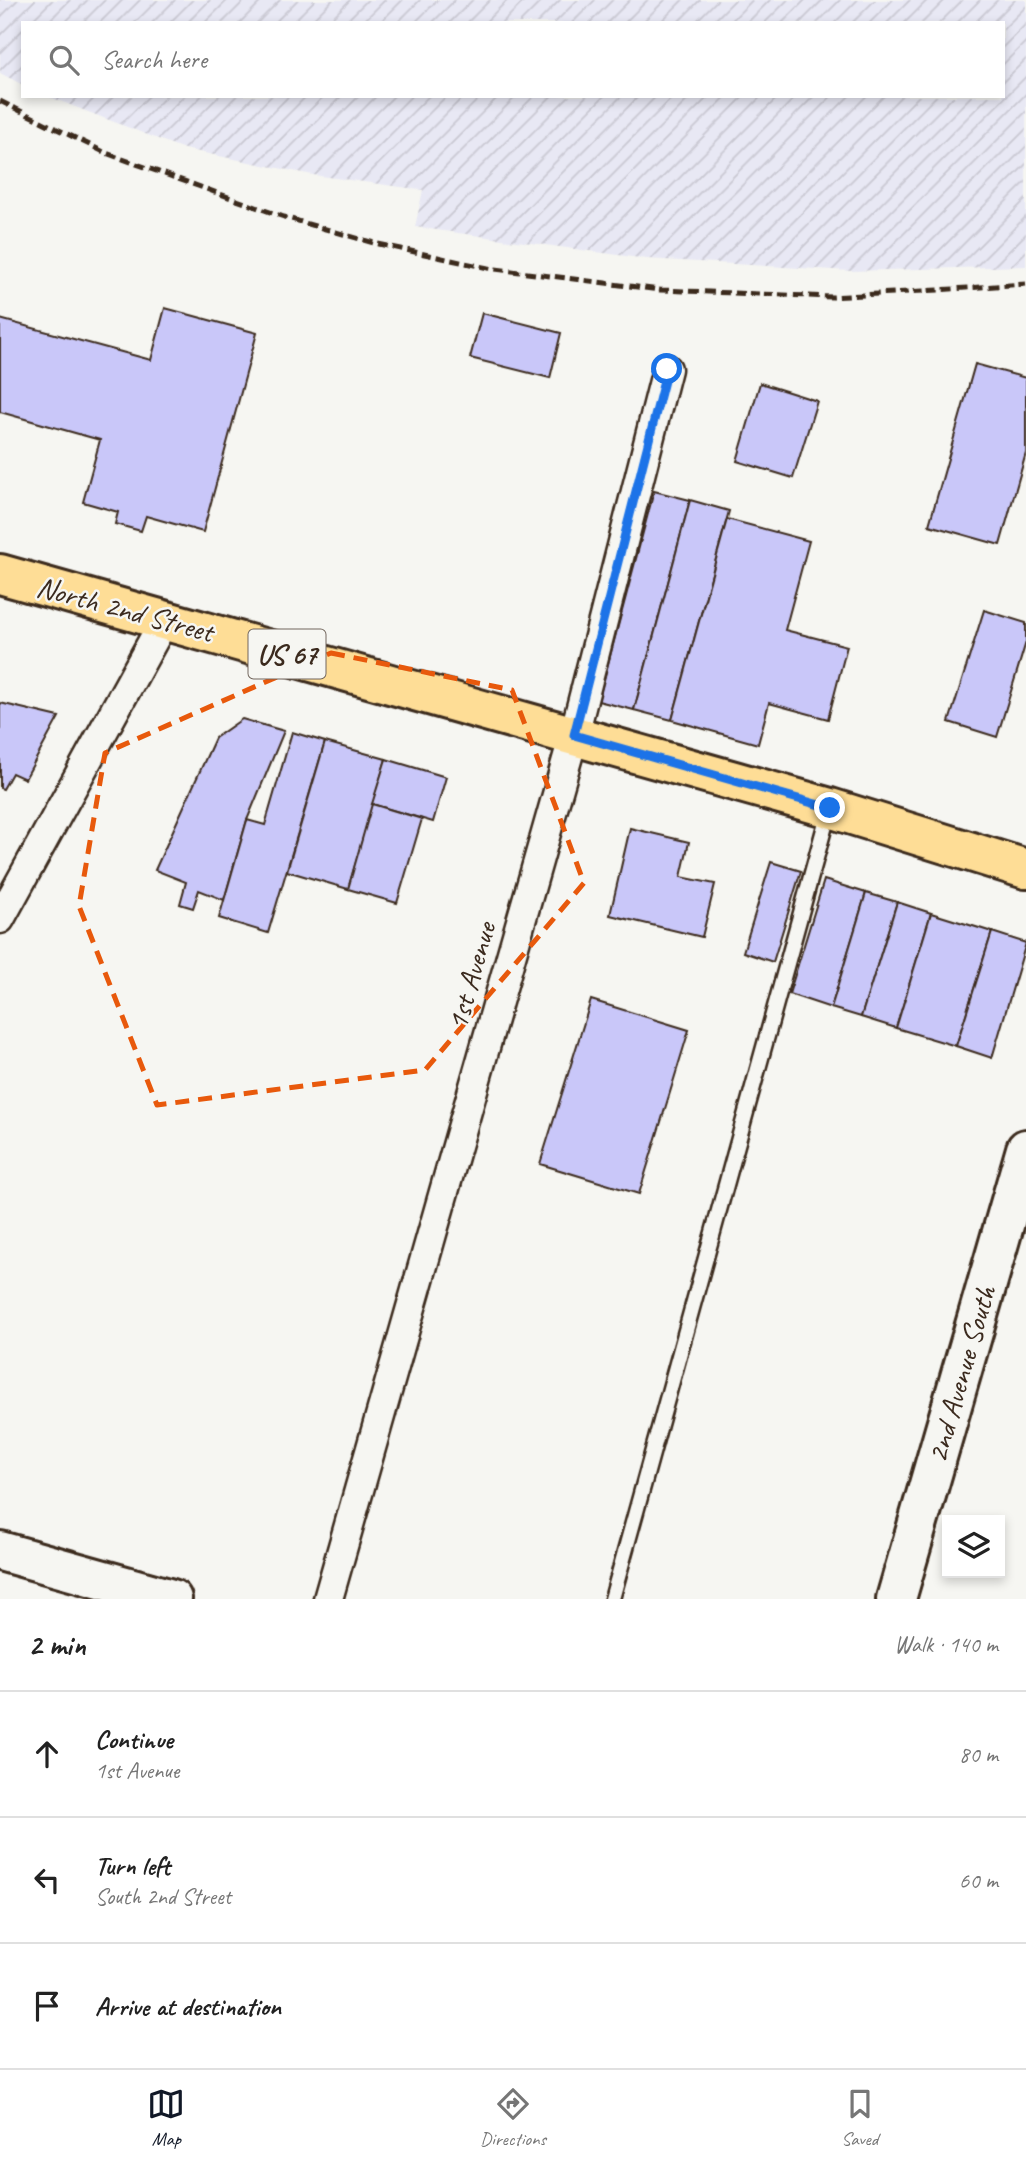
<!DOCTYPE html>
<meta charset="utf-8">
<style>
body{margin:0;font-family:Caveat,sans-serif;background:#f2f2f2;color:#222}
.controls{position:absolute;right:21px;bottom:21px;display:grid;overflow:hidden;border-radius:0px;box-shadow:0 4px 10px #0003}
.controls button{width:63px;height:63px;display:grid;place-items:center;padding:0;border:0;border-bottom:2px solid #e0e0e0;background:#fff;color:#222;font:35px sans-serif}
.stop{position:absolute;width:21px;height:21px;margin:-16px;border:5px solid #1a73e8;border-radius:50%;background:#fff}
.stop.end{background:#1a73e8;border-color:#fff;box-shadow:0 2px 7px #0008}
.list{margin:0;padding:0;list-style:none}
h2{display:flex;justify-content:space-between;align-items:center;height:91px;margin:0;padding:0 28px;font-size:30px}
h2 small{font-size:23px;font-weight:400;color:#767676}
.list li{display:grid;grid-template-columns:46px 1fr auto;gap:21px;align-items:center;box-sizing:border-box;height:126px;padding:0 28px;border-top:2px solid #e0e0e0}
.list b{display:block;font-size:26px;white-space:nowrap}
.list p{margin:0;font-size:23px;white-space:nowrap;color:#767676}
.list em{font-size:23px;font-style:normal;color:#767676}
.icon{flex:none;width:38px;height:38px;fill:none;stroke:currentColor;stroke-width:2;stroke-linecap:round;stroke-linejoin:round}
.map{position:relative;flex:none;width:1026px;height:1599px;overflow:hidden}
.search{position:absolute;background:#fff;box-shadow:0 4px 10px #0003;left:21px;right:21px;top:21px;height:77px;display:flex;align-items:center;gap:18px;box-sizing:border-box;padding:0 24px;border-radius:0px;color:#767676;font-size:26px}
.sheet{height:469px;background:#fff}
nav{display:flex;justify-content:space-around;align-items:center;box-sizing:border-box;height:98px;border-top:2px solid #e0e0e0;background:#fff;font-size:19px;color:#767676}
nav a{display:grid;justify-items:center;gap:4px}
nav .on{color:#111827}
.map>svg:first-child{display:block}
.industrial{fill:url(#industrial-furrows)}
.building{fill:#c9c7f9;stroke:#3b2a1e;stroke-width:2}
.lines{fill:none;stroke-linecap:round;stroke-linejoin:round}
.lane-casing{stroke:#3b2a1e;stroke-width:19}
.street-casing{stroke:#3b2a1e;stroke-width:33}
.secondary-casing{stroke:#3b2a1e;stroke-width:44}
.primary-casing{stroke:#3b2a1e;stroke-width:44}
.lane{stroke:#f6f6f2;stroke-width:14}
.street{stroke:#f6f6f2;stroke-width:28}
.secondary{stroke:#f6f6f2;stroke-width:38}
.primary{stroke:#fedd96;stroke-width:38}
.rail{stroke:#3b2a1e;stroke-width:5;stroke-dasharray:10 5;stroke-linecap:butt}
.route{stroke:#1a73e8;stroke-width:9}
.marked{fill:none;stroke:#e8590c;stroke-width:5;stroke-dasharray:14 9;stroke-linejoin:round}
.labels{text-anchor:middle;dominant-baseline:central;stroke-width:5;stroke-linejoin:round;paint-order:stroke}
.shield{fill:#f6f6f2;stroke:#73675e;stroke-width:2}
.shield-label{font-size:28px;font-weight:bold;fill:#3b2a1e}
.street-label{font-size:30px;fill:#3b2a1e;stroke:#f6f6f2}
</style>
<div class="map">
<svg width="1026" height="1599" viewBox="0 0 1026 1599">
<defs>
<pattern id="industrial-furrows" width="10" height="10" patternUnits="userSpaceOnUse" patternTransform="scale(1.75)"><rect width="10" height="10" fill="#e8e8f4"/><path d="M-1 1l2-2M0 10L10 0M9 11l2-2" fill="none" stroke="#c8c7d1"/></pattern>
</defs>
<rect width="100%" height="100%" fill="#f6f6f2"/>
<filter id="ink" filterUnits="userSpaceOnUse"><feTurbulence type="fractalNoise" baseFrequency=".0143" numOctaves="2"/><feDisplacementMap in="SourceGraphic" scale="14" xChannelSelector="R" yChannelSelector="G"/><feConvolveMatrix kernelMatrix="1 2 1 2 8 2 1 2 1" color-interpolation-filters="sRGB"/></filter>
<g filter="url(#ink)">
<path class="industrial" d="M 0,0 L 1026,0 L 1026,266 L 851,271 L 647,259 L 415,227 L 423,190 L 313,175 L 184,149 L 47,96 L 1003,96 L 1003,23 L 23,23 L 23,85 L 0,73 Z"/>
<g class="building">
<path d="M 165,308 L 257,333 L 203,532 L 146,516 L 141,531 L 115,524 L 118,512 L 83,502 L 100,440 L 0,412 L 0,319 L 151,360 Z"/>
<path d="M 482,313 L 561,333 L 550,378 L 470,358 Z"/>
<path d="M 975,364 L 1026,378 L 1026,453 L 1000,545 L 929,525 Z"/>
<path d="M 760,383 L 817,401 L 793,478 L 737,461 Z"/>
<path d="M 654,491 L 690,500 L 634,710 L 598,701 Z"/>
<path d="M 690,500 L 729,511 L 672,720 L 634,710 Z"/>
<path d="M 727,519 L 809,541 L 785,630 L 847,646 L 828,719 L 769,703 L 758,744 L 672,720 Z"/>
<path d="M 984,610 L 1026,623 L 1026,642 L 997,737 L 949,722 Z"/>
<path d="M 0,703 L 59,717 L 25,779 L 12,773 L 3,789 L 0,788 Z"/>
<path d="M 242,719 L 284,731 L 247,820 L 224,900 L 199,890 L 193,908 L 180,904 L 186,882 L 155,870 L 215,738 Z"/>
<path d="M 292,732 L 325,742 L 268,933 L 219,918 L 247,820 L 265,825 Z"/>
<path d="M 325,742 L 386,759 L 348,889 L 287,871 Z"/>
<path d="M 386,759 L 446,777 L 433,822 L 372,804 Z"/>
<path d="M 372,804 L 422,819 L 397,903 L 348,889 Z"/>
<path d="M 630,828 L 689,842 L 681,877 L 715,884 L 702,937 L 610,915 Z"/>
<path d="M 771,862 L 801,871 L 773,962 L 743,952 Z"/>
<path d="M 824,880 L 866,893 L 831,1008 L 789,994 Z"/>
<path d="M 866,893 L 897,902 L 861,1017 L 831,1008 Z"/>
<path d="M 897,902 L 931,913 L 896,1028 L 861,1017 Z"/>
<path d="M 931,913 L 992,932 L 956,1046 L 896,1028 Z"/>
<path d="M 992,932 L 1026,943 L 992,1058 L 956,1046 Z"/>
<path d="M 591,1000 L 689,1030 L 639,1194 L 540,1164 Z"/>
</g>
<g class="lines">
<defs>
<path id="lane" d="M 612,1599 L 829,811"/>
<g id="street">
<path d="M 0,919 L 165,619"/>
<path d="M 328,1599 L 574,735 L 667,369"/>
</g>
<g id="secondary">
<path d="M 0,1551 L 172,1599"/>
<path d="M 896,1599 L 1026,1149"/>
</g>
<path id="primary" d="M 0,574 L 830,808 L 1026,869"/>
</defs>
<use href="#lane" class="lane-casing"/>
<use href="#street" class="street-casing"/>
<use href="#secondary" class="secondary-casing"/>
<use href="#primary" class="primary-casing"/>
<use href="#lane" class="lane"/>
<use href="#street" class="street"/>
<use href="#secondary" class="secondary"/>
<use href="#primary" class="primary"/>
<path class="rail" d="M 0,101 L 106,153 L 284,217 L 374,243 L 488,268 L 660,290 L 833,297 L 1026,284"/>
</g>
</g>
<g class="lines" filter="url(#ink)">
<path class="route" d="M 667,369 L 574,735 L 830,808"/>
</g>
<path class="marked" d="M 331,653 L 512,690 L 584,883 L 425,1070 L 157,1105 L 79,906 L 105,753 Z"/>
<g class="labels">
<rect class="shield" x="248.5" y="629.5" width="77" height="49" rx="5"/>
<g class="shield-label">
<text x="287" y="654">US 67</text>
</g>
<g class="street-label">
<text transform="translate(125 609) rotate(15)">North 2nd Street</text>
<text transform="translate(471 976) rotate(-74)">1st Avenue</text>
<text transform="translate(961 1374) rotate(-74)">2nd Avenue South</text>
</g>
</g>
</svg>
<div class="controls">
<button><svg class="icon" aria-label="layers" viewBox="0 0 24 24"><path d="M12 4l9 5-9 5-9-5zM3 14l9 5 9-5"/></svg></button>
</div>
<div class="stop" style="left:667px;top:369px"></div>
<div class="stop end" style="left:830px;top:808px"></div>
<div class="search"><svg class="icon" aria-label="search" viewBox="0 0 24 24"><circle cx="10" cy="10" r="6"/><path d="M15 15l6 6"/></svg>Search here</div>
</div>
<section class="sheet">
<h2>2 min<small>Walk · 140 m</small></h2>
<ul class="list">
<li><svg class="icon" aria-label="ahead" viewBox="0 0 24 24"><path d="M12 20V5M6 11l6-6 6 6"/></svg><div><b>Continue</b><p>1st Avenue</p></div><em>80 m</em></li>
<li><svg class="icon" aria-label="left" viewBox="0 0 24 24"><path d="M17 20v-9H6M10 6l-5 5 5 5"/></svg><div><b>Turn left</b><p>South 2nd Street</p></div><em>60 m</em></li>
<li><svg class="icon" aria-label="arrive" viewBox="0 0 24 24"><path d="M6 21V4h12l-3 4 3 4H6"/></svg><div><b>Arrive at destination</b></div></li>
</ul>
</section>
<nav>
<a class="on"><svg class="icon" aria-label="map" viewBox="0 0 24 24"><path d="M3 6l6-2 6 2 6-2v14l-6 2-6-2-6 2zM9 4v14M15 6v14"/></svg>Map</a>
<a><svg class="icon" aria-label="directions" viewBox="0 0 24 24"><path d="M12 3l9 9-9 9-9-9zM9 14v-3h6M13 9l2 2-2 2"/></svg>Directions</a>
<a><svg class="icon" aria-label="saved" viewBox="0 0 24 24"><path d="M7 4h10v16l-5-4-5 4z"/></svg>Saved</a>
</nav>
